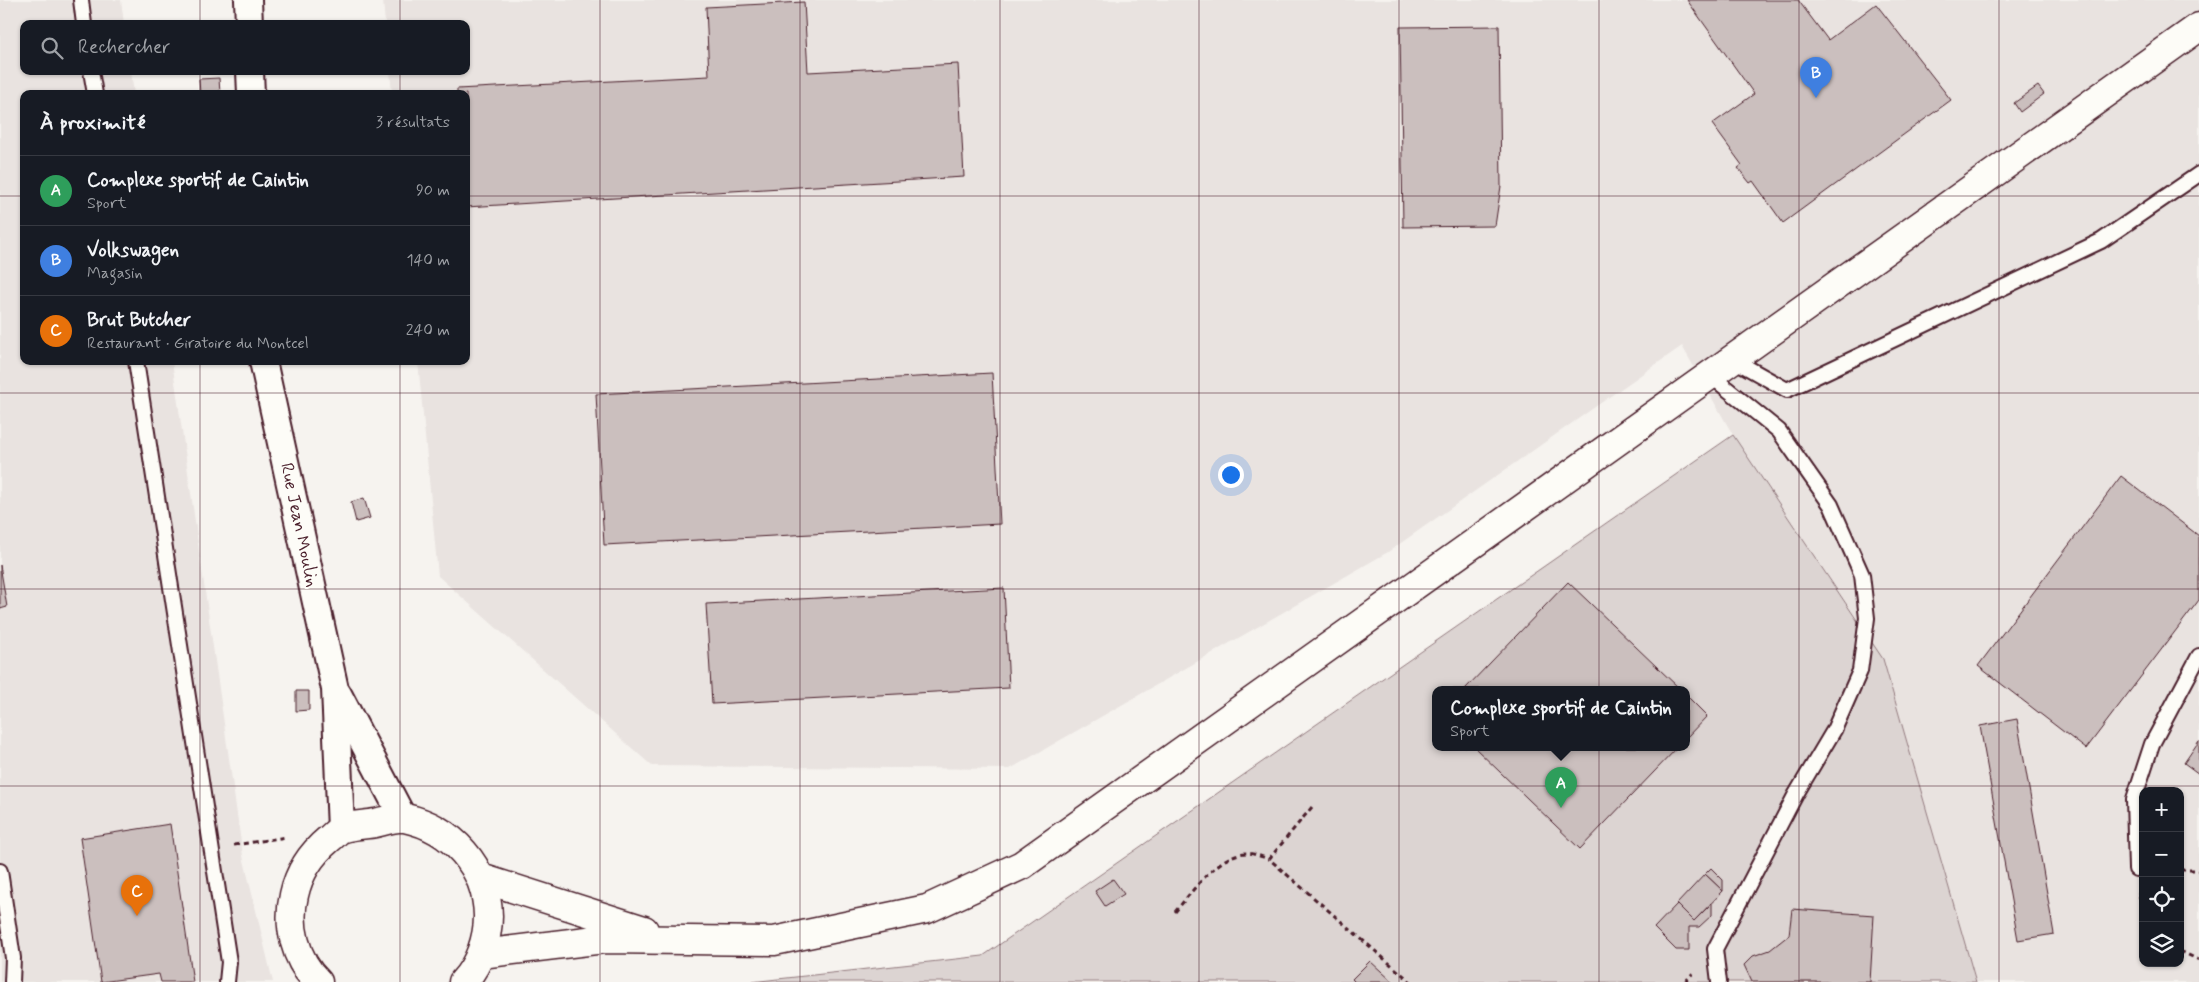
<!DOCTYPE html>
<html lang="fr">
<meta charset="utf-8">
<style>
body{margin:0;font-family:Mynerve,sans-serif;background:#242831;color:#f1f3f6}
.controls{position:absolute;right:15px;bottom:15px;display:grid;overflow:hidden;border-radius:10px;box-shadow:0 1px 4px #0004}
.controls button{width:45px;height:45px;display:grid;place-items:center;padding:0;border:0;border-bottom:1px solid #363941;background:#171b24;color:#f1f3f6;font:25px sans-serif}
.you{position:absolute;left:1230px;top:474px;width:18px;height:18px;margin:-12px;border:4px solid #fff;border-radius:50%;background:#1a73e8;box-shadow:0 0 0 8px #1a73e833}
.badge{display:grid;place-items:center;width:32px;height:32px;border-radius:50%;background:#c8321e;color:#fff;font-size:16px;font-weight:700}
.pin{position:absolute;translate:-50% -41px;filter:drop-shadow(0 1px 2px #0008)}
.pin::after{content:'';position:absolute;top:26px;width:18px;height:15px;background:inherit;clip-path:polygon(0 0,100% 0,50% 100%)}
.popup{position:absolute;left:1432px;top:686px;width:258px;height:65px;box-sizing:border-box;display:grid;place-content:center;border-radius:10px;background:#171b24;filter:drop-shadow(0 1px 4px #0005);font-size:16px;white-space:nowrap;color:#9ea1a6}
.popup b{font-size:19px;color:#f1f3f6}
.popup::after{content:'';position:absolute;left:50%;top:100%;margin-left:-10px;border:10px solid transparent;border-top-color:#171b24}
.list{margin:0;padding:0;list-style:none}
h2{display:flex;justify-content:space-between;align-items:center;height:65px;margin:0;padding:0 20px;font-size:21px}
h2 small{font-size:16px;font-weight:400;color:#9ea1a6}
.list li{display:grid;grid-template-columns:32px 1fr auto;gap:15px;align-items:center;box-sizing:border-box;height:70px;padding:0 20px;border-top:1px solid #363941}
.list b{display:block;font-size:19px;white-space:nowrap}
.list p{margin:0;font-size:16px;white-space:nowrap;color:#9ea1a6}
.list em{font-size:16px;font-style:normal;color:#9ea1a6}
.icon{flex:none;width:28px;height:28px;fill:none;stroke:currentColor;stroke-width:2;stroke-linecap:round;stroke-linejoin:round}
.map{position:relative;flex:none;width:2199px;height:982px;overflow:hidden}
.search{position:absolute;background:#171b24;box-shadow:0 1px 4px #0004;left:20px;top:20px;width:450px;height:55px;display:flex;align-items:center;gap:12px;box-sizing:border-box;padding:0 18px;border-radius:10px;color:#9ea1a6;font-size:19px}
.panel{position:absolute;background:#171b24;box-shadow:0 1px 4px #0004;left:20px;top:90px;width:450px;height:275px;border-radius:10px}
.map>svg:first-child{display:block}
.built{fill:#e9e3e0;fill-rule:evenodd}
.green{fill:#dcd4d2;stroke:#937a7e;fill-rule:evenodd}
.building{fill:#cbbfbe;stroke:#4a1f2b}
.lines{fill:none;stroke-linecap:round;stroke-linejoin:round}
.lane-casing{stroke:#4a1f2b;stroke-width:18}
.street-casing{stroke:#4a1f2b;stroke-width:30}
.secondary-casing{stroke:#4a1f2b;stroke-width:31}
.path{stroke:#4a1f2b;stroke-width:3;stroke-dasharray:5 4;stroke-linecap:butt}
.lane{stroke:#fdfcf7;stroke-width:14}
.street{stroke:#fdfcf7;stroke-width:26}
.secondary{stroke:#fdfcf7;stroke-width:28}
.grid{fill:none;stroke:#4a1f2b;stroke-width:1;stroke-opacity:0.55}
.labels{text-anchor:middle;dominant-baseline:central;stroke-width:4;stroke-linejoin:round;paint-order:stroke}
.street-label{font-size:18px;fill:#4a1f2b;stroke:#fdfcf7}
</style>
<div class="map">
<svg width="2199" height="982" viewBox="0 0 2199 982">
<rect width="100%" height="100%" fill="#f6f3ef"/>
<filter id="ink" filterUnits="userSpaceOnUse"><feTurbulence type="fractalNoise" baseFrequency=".02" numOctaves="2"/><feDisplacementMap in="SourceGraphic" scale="10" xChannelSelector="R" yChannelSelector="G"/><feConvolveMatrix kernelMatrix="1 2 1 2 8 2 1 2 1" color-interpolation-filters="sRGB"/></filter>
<g filter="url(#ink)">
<g class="built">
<path d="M 0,0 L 121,0 L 124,24 L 24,24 L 24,71 L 131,71 L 134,94 L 24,94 L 24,361 L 172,361 L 243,856 L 273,982 L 0,982 Z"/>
<path d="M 383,0 L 2199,0 L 2199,982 L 1976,982 L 1883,659 L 1733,435 L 1682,346 L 1388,552 L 1010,769 L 652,766 L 438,576 L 418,361 L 466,361 L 466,94 L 392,94 L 390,71 L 466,71 L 466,24 L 385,24 ZM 2143,791 L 2180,791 L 2180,963 L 2143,963 Z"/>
</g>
<path class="green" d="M 1733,435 L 1883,659 L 1976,982 L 751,982 L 983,956 ZM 1436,689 L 1686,689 L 1686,747 L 1436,747 Z"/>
<g class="building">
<path d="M 1687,0 L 1798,0 L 1828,40 L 1876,4 L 1951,100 L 1783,223 L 1753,181 L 1750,183 L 1738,168 L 1742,165 L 1712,124 L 1754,94 Z"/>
<path d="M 804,2 L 808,72 L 958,64 L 964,177 L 466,207 L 466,94 L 457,94 L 457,89 L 709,76 L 706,7 Z"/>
<path d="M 1499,26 L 1501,186 L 1495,226 L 1403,227 L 1400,27 Z"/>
<path d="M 219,78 L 220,94 L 200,94 L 199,79 Z"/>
<path d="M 2038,86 L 2044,94 L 2020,112 L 2014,103 Z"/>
<path d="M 992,373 L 1000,524 L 604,545 L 596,394 Z"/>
<path d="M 2121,476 L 2199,536 L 2199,600 L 2086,749 L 1978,666 Z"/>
<path d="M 364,498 L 370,518 L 356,522 L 351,502 Z"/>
<path d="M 0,565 L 7,607 L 0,609 Z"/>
<path d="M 1568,582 L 1680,689 L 1465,689 Z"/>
<path d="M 1004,588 L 1009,688 L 712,704 L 706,604 Z"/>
<path d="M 296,691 L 309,691 L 309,710 L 296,711 Z"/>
<path d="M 1686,695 L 1707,716 L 1686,738 Z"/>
<path d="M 2017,719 L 2054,934 L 2018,940 L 1980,726 Z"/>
<path d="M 2199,741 L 2199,774 L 2184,763 Z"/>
<path d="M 1474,747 L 1678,747 L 1580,849 Z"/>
<path d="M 170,824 L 193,982 L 161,982 L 159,974 L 101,982 L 80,838 Z"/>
<path d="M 1711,868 L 1723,880 L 1723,891 L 1705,874 Z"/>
<path d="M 1705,874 L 1723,891 L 1694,921 L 1677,904 Z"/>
<path d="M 1113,879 L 1124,894 L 1105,906 L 1095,891 Z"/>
<path d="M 1712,903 L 1712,915 L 1699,927 L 1689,927 L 1689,950 L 1676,950 L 1654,928 L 1677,904 L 1694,921 Z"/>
<path d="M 1792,909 L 1874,915 L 1870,982 L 1752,982 L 1744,965 L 1753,956 L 1770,950 L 1789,935 Z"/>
<path d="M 1370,961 L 1393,982 L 1355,982 L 1352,979 Z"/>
</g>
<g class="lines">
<defs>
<g id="lane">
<path d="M 81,0 L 84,24"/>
<path d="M 91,71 L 95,94"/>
<path d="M 1732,359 L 1787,390 L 2101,241 L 2199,174"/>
<path d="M 136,361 L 229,962 L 227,982"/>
<path d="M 1710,375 L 1779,431 L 1831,505 L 1862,575 L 1867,618 L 1860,671 L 1834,730 L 1796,794 L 1715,949 L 1719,982"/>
<path d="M 2136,869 L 2134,799 L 2152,744 L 2199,656"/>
<path d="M 0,871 L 13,958 L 12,982"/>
</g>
<g id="street">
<path d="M 248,0 L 249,24"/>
<path d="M 250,71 L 251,94"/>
<path d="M 263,361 L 335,689 L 341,829"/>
<path d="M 338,694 L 403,818"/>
</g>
<g id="secondary">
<path d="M 481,878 L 644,930"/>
<path d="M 481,954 L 604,939 L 774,941 L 927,909 L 1022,865 L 2199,27"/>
<path d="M 318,982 C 295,960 287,925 294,895 C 299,872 311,854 329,839 C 333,836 337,831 341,829 C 351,825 365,825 375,823 C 384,821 396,817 405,818 C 452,828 487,867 488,916 C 488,939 479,965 463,982"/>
</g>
</defs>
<use href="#lane" class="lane-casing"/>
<use href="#street" class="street-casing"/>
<use href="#secondary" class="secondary-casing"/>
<g class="path">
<path d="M 1312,807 L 1269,859 L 1411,982"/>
<path d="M 234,845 L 287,837"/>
<path d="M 2180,870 L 2199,870"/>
<path d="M 2139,893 L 2143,915"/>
<path d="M 1175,912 C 1191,893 1218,854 1246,853 C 1253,853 1262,857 1269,859"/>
<path d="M 2180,951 L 2199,960"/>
<path d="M 1685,982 L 1693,973"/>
</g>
<use href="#lane" class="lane"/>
<use href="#street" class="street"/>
<use href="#secondary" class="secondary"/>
</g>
</g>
<path class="grid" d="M 200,0 L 200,24M 400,0 L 400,24M 600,0 L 600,982M 800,0 L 800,982M 1000,0 L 1000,982M 1199,0 L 1199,982M 1399,0 L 1399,982M 1599,0 L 1599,982M 1799,0 L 1799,982M 1999,0 L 1999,982M 200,71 L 200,94M 400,71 L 400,94M 0,196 L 24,196M 466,196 L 2199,196M 200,361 L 200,982M 400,361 L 400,982M 0,393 L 2199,393M 0,589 L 2199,589M 0,786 L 2199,786"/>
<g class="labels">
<g class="street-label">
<text transform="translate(299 525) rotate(78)">Rue Jean Moulin</text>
</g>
</g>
</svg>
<div class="controls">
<button>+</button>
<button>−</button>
<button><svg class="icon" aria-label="locate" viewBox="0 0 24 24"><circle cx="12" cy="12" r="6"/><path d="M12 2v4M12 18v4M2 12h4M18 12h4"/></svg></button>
<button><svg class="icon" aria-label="layers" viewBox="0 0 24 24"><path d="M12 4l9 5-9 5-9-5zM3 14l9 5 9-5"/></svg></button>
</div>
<div class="you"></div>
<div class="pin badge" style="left:1561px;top:808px;background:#2e9e5b">A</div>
<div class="popup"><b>Complexe sportif de Caintin</b>Sport</div>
<div class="pin badge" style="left:1816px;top:98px;background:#3f7fe0">B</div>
<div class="pin badge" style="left:137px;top:916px;background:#e8710a">C</div>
<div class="search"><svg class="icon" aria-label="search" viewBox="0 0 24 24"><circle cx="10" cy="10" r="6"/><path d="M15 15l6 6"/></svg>Rechercher</div>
<section class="panel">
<h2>À proximité<small>3 résultats</small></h2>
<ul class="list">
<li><span class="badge" style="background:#2e9e5b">A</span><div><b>Complexe sportif de Caintin</b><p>Sport</p></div><em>90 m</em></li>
<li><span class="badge" style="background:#3f7fe0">B</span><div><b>Volkswagen</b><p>Magasin</p></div><em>140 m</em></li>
<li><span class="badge" style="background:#e8710a">C</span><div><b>Brut Butcher</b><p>Restaurant · Giratoire du Montcel</p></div><em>240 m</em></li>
</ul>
</section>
</div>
